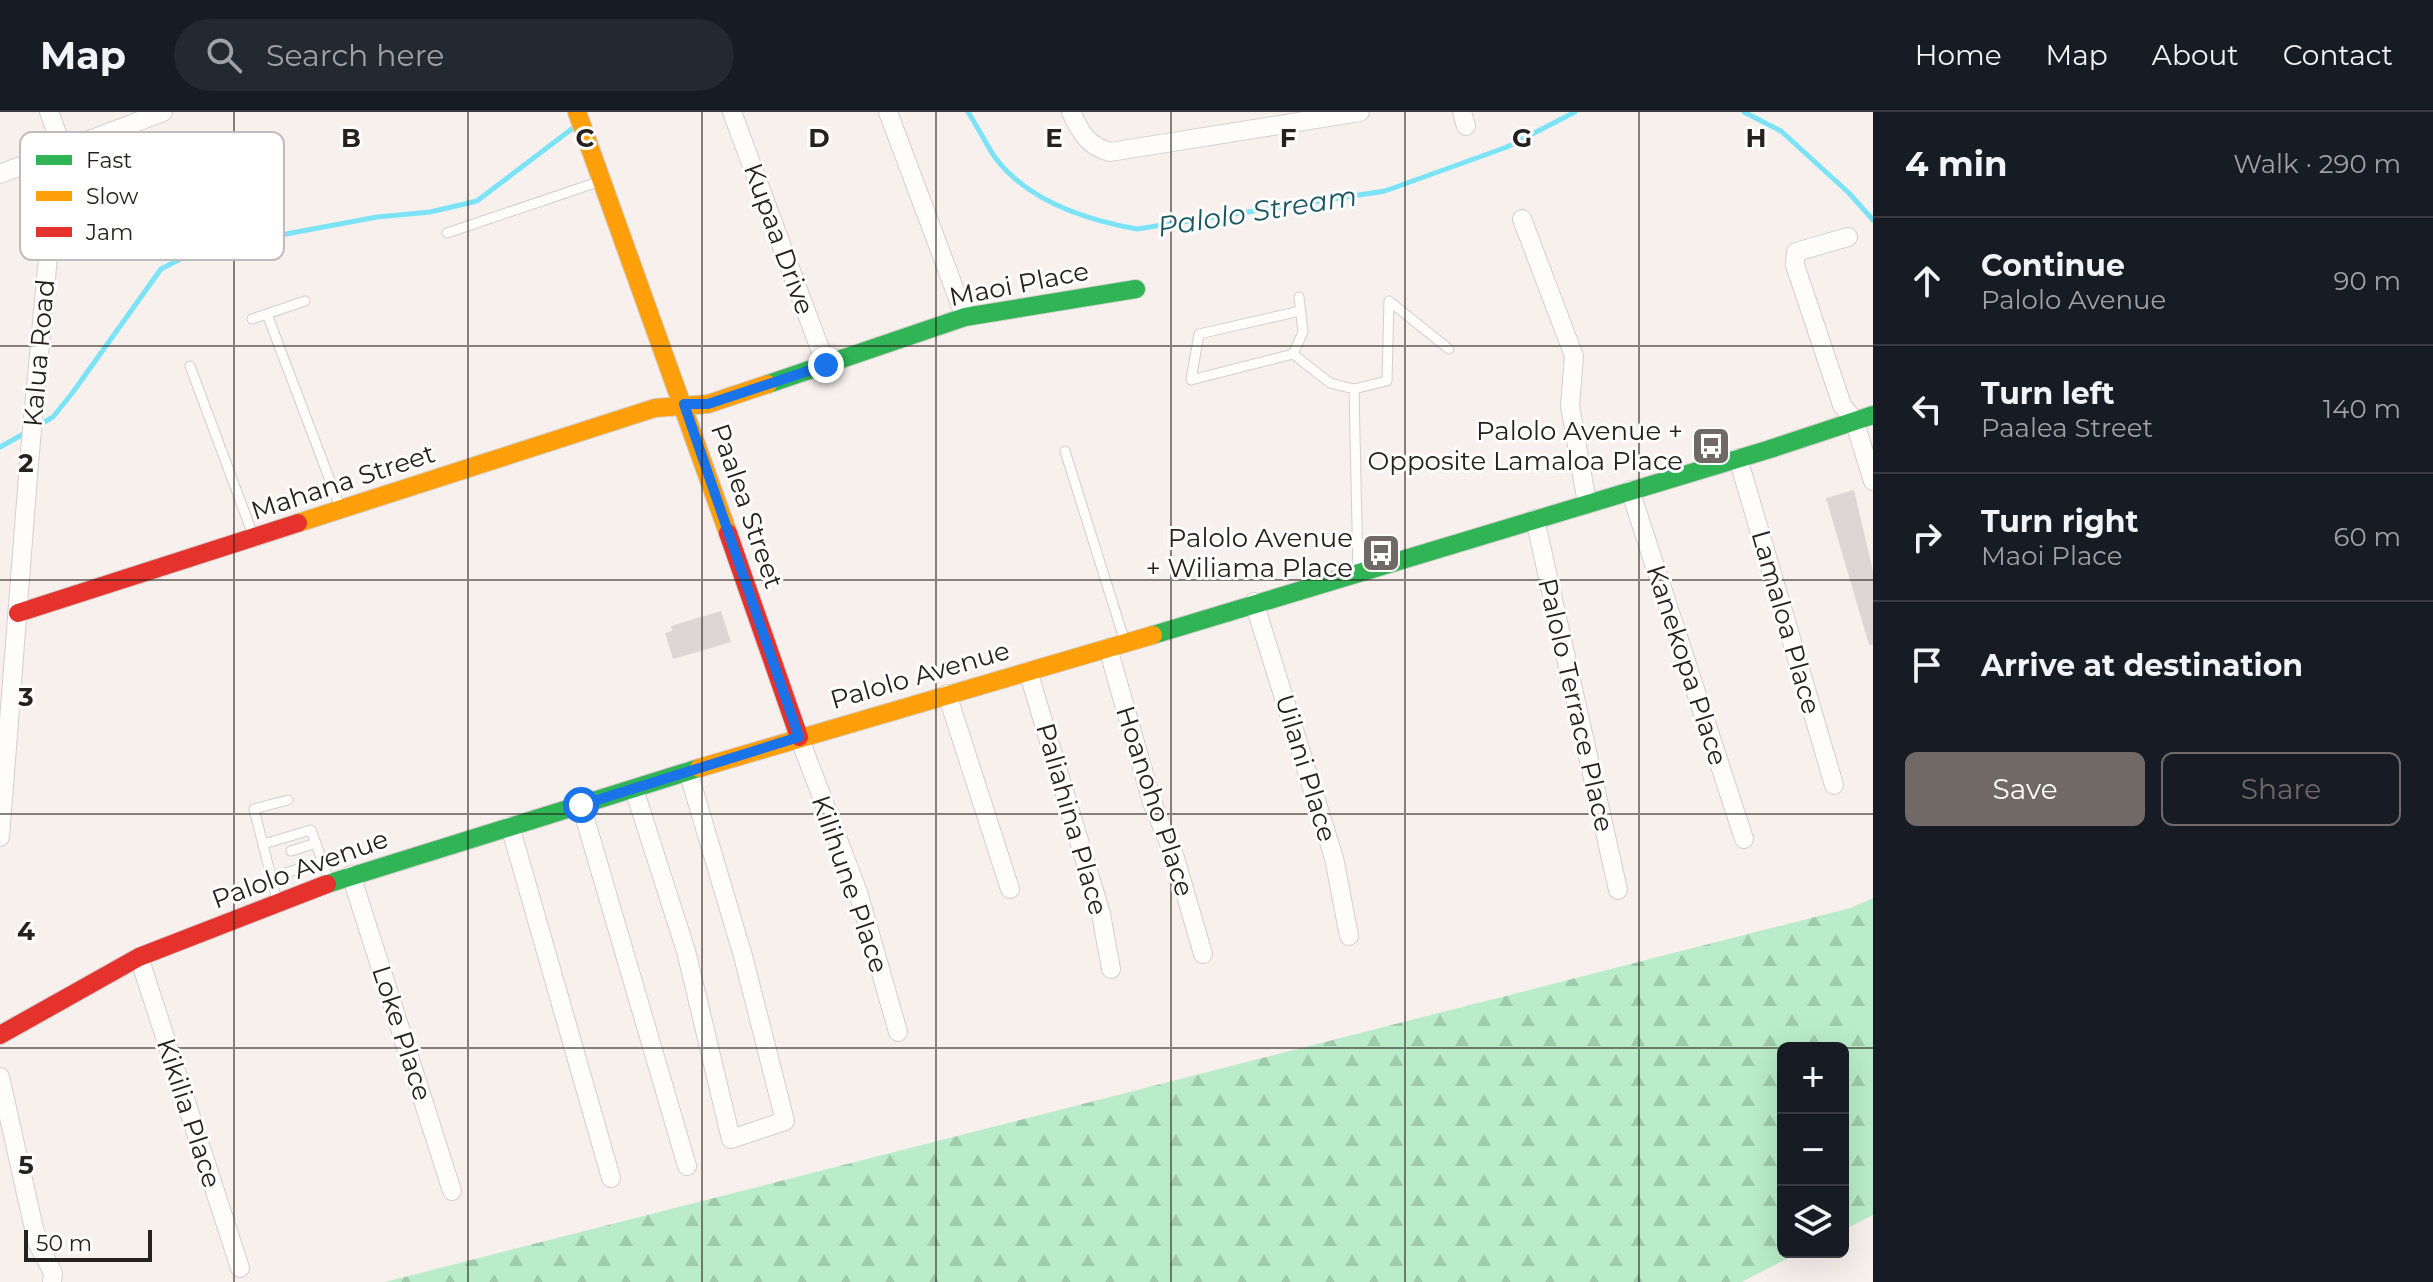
<!DOCTYPE html>
<meta charset="utf-8">
<style>
body{margin:0;font-family:Montserrat,sans-serif;background:#242831;color:#f1f3f6}
.controls{position:absolute;right:24px;bottom:24px;display:grid;overflow:hidden;border-radius:12px;box-shadow:0 8px 32px #0002}
.controls button{width:72px;height:72px;display:grid;place-items:center;padding:0;border:0;border-bottom:2px solid #363941;background:#171b24;color:#f1f3f6;font:40px sans-serif}
.scale{position:absolute;left:24px;bottom:20px;width:128px;box-sizing:border-box;padding-left:8px;border:4px solid #26201e;border-top:0;font-size:22px;line-height:28px;white-space:nowrap;color:#26201e;-webkit-text-stroke:6px #fefefe;paint-order:stroke}
.stop{position:absolute;width:24px;height:24px;margin:-18px;border:6px solid #1a73e8;border-radius:50%;background:#fff}
.stop.end{background:#1a73e8;border-color:#fff;box-shadow:0 2px 8px #0008}
.list{margin:0;padding:0;list-style:none}
h2{display:flex;justify-content:space-between;align-items:center;height:104px;margin:0;padding:0 32px;font-size:34px}
h2 small{font-size:26px;font-weight:400;color:#9ea1a6}
.list li{display:grid;grid-template-columns:52px 1fr auto;gap:24px;align-items:center;box-sizing:border-box;height:128px;padding:0 32px;border-top:2px solid #363941}
.list b{display:block;font-size:30px;white-space:nowrap}
.list p{margin:0;font-size:26px;white-space:nowrap;color:#9ea1a6}
.list em{font-size:26px;font-style:normal;color:#9ea1a6}
.actions{display:flex;gap:16px;padding:24px 32px}
.actions a{flex:1;padding:18px 0;border:2px solid #706966;border-radius:12px;text-align:center;font-size:28px;color:#706966}
.actions .main{background:#706966;color:#fff}
.icon{flex:none;width:44px;height:44px;fill:none;stroke:currentColor;stroke-width:2;stroke-linecap:round;stroke-linejoin:round}
.map{position:relative;flex:none;width:1873px;height:1170px;overflow:hidden}
header{display:flex;align-items:center;gap:48px;box-sizing:border-box;height:112px;padding:0 40px;background:#171b24;border-bottom:2px solid #363941}
header strong{font-size:38px}
nav{display:flex;gap:44px;margin-inline-start:auto;font-size:28px}
.search{width:560px;height:72px;background:#242831;display:flex;align-items:center;gap:20px;box-sizing:border-box;padding:0 28px;border-radius:44px;color:#9ea1a6;font-size:30px}
main{display:flex}
aside{flex:1;background:#171b24}
.map>svg:first-child{display:block}
.forest{fill:url(#forest-firs)}
.lines{fill:none;stroke-linecap:round;stroke-linejoin:round}
.stream{stroke:#7be3f5;stroke-width:5}
.building{fill:#ddd6d4}
.lane-casing{stroke:#d5cecc;stroke-width:11}
.street-casing{stroke:#d5cecc;stroke-width:20}
.fast-casing{stroke:#d5cecc;stroke-width:20}
.slow-casing{stroke:#d5cecc;stroke-width:20}
.jam-casing{stroke:#d5cecc;stroke-width:20}
.lane{stroke:#fefdfc;stroke-width:9}
.street{stroke:#fefdfc;stroke-width:18}
.fast{stroke:#30b455;stroke-width:18}
.slow{stroke:#ff9f0a;stroke-width:18}
.jam{stroke:#e5322d;stroke-width:18}
.route{stroke:#1a73e8;stroke-width:10}
.grid{fill:none;stroke:#26201e;stroke-width:2;stroke-opacity:0.55}
.labels{text-anchor:middle;dominant-baseline:central;stroke-width:6;stroke-linejoin:round;paint-order:stroke}
.street-label{font-size:26px;fill:#26201e;stroke:#fefefe}
.poi-label{font-size:26px;fill:#26201e;stroke:#fefefe;text-anchor:end}
.water-label{font-size:28px;font-style:italic;fill:#175560;stroke:#fefefe}
.key{fill:#fefefe;stroke:#bdbbbb;stroke-width:2}
.key-label{font-size:22px;fill:#26201e}
.grid-label{font-size:26px;text-anchor:middle;font-weight:bold;fill:#26201e;stroke:#fefefe;stroke-width:6;stroke-linejoin:round;paint-order:stroke}
</style>
<header>
<strong>Map</strong>
<div class="search"><svg class="icon" aria-label="search" viewBox="0 0 24 24"><circle cx="10" cy="10" r="6"/><path d="M15 15l6 6"/></svg>Search here</div>
<nav><a>Home</a><a>Map</a><a>About</a><a>Contact</a></nav>
</header>
<main>
<div class="map">
<svg width="1873" height="1170" viewBox="0 0 1873 1170">
<defs>
<pattern id="forest-firs" width="22" height="20" patternUnits="userSpaceOnUse" patternTransform="scale(2)"><rect width="22" height="20" fill="#baecc9"/><path d="M5 1l3.5 6h-7zM16 11l3.5 6h-7z" fill="#a0caac"/></pattern>
</defs>
<rect width="100%" height="100%" fill="#f8f0ed"/>
<path class="forest" d="M 1873,786 L 1873,1103 L 1843,1118 L 1843,936 L 1783,936 L 1783,1140 L 1800,1140 L 1742,1170 L 385,1170 L 1850,796 Z"/>
<g class="lines">
<g class="stream">
<path d="M 968,0 C 977,14 985,30 994,44 C 1026,88 1086,108 1137,117 L 1385,79 L 1507,35 L 1575,0"/>
<path d="M 1744,0 L 1781,19 L 1849,81 L 1873,108"/>
<path d="M 39,313 L 53,305 L 73,280 L 161,157 L 212,131 L 286,122 L 377,105 L 430,100 L 477,89 L 573,16"/>
<path d="M 0,335 L 27,320"/>
</g>
</g>
<g class="building">
<path d="M 1854,378 L 1873,459 L 1873,533 L 1869,533 L 1826,386 Z"/>
<path d="M 721,499 L 731,530 L 673,547 L 665,521 L 672,519 L 671,514 Z"/>
</g>
<g class="lines">
<defs>
<g id="lane">
<path d="M 447,121 L 598,70"/>
<path d="M 1300,199 L 1199,222 L 1191,268 L 1293,242 L 1330,271 L 1354,277"/>
<path d="M 267,202 L 340,395"/>
<path d="M 252,207 L 305,189"/>
<path d="M 1293,242 L 1303,220 L 1299,185"/>
<path d="M 190,254 L 253,423"/>
<path d="M 1065,339 L 1124,527"/>
<path d="M 1358,459 L 1354,277 L 1387,269 L 1389,189 L 1449,237"/>
<path d="M 263,732 L 311,718 L 329,768"/>
<path d="M 291,739 L 316,731"/>
<path d="M 271,766 L 322,749"/>
<path d="M 277,788 L 254,697 L 288,688"/>
</g>
<g id="street">
<path d="M 732,0 L 826,253"/>
<path d="M 888,0 L 965,205"/>
<path d="M 1071,0 C 1080,19 1087,34 1110,40 L 1360,0"/>
<path d="M 1462,0 L 1466,14"/>
<path d="M 0,62 L 163,0"/>
<path d="M 1522,107 L 1574,244 L 1570,294 L 1587,391"/>
<path d="M 1848,125 L 1796,140 L 1795,153 L 1842,293 L 1854,308 L 1873,369"/>
<path d="M 1738,346 L 1834,673"/>
<path d="M 1630,378 L 1744,727"/>
<path d="M 1535,407 L 1618,778"/>
<path d="M 1254,490 L 1334,746 L 1349,824"/>
<path d="M 1108,536 L 1152,690 L 1175,746 L 1203,842"/>
<path d="M 1028,559 L 1101,802 L 1111,857"/>
<path d="M 947,582 L 1010,777"/>
<path d="M 799,625 L 858,780 L 898,920"/>
<path d="M 634,677 L 686,839 L 731,1027 L 785,1009 L 743,844 L 688,659"/>
<path d="M 581,693 L 687,1054"/>
<path d="M 510,714 L 611,1066"/>
<path d="M 0,725 L 29,351 L 55,69 L 63,37 L 49,0"/>
<path d="M 351,763 L 452,1079"/>
<path d="M 139,845 L 240,1156"/>
<path d="M 0,965 L 37,1130 L 53,1161 L 52,1170"/>
</g>
<g id="fast">
<path d="M 768,272 L 965,205 L 1136,177"/>
<path d="M 1153,523 L 1767,338 L 1873,303"/>
<path d="M 327,772 L 699,656"/>
</g>
<g id="slow">
<path d="M 577,0 L 728,421"/>
<path d="M 298,411 L 655,296 L 708,292 L 768,272"/>
<path d="M 699,656 L 1153,523"/>
</g>
<g id="jam">
<path d="M 728,421 L 799,625"/>
<path d="M 18,501 L 298,411"/>
<path d="M 0,923 L 139,845 L 327,772"/>
</g>
</defs>
<use href="#lane" class="lane-casing"/>
<use href="#street" class="street-casing"/>
<use href="#fast" class="fast-casing"/>
<use href="#slow" class="slow-casing"/>
<use href="#jam" class="jam-casing"/>
<use href="#lane" class="lane"/>
<use href="#street" class="street"/>
<use href="#fast" class="fast"/>
<use href="#slow" class="slow"/>
<use href="#jam" class="jam"/>
</g>
<g class="lines">
<path class="route" d="M 581,693 L 799,625 L 684,292 L 708,292 L 826,253"/>
</g>
<path class="grid" d="M 234,0 L 234,1170M 468,0 L 468,1170M 702,0 L 702,1170M 936,0 L 936,1170M 1171,0 L 1171,1170M 1405,0 L 1405,1170M 1639,0 L 1639,1170M 0,234 L 1873,234M 0,468 L 1873,468M 0,702 L 1873,702M 0,936 L 1783,936M 1783,936 L 1843,936M 1843,936 L 1873,936"/>
<defs>
<symbol id="bus-square" viewBox="-11 -11 22 22"><rect x="-9" y="-9" width="18" height="18" rx="4" fill="#706966" stroke="#fefefe"/><path d="M-5-6H5V4H4V6H2V4H-2V6H-4V4H-5ZM-3.5-4V0h7V-4ZM-3.5 1.2v1.5H-2V1.2ZM2 1.2v1.5H3.5V1.2Z" fill="#fff"/></symbol>
</defs>
<g fill-rule="evenodd">
<use href="#bus-square" x="1689" y="312" width="44" height="44"/>
<use href="#bus-square" x="1359" y="419" width="44" height="44"/>
</g>
<g class="labels">
<g class="street-label">
<text transform="translate(779 127) rotate(70)">Kupaa Drive</text>
<text transform="translate(1019 172) rotate(-11)">Maoi Place</text>
<text transform="translate(39 241) rotate(-85)">Kalua Road</text>
<text transform="translate(343 370) rotate(-18)">Mahana Street</text>
<text transform="translate(747 394) rotate(71)">Paalea Street</text>
<text transform="translate(1786 510) rotate(74)">Lamaloa Place</text>
<text transform="translate(1687 553) rotate(72)">Kanekopa Place</text>
<text transform="translate(920 563) rotate(-16)">Palolo Avenue</text>
<text transform="translate(1576 593) rotate(77)">Palolo Terrace Place</text>
<text transform="translate(1306 656) rotate(73)">Uilani Place</text>
<text transform="translate(1155 689) rotate(72)">Hoanoho Place</text>
<text transform="translate(1072 707) rotate(74)">Paliahina Place</text>
<text transform="translate(300 757) rotate(-20)">Palolo Avenue</text>
<text transform="translate(850 772) rotate(71)">Kilihune Place</text>
<text transform="translate(402 921) rotate(72)">Loke Place</text>
<text transform="translate(189 1001) rotate(72)">Kikilia Place</text>
</g>
<g class="poi-label">
<text x="1683" y="319">Palolo Avenue +<tspan x="1683" dy="30">Opposite Lamaloa Place</tspan></text>
<text x="1353" y="426">Palolo Avenue<tspan x="1353" dy="30">+ Wiliama Place</tspan></text>
</g>
<g class="water-label">
<text transform="translate(1257 99) rotate(-9)">Palolo Stream</text>
</g>
</g>
<rect x="20" y="20" width="264" height="128" rx="12" class="key"/>
<rect x="36" y="43" width="36" height="10" fill="#30b455"/>
<rect x="36" y="79" width="36" height="10" fill="#ff9f0a"/>
<rect x="36" y="115" width="36" height="10" fill="#e5322d"/>
<g class="key-label">
<text x="86" y="56">Fast</text>
<text x="86" y="92">Slow</text>
<text x="86" y="128">Jam</text>
</g>
<g class="grid-label">
<text x="351" y="35">B</text>
<text x="585" y="35">C</text>
<text x="819" y="35">D</text>
<text x="1054" y="35">E</text>
<text x="1288" y="35">F</text>
<text x="1522" y="35">G</text>
<text x="1756" y="35">H</text>
<text x="26" y="360">2</text>
<text x="26" y="594">3</text>
<text x="26" y="828">4</text>
<text x="26" y="1062">5</text>
</g>
</svg>
<div class="controls">
<button>+</button>
<button>−</button>
<button><svg class="icon" aria-label="layers" viewBox="0 0 24 24"><path d="M12 4l9 5-9 5-9-5zM3 14l9 5 9-5"/></svg></button>
</div>
<div class="scale">50 m</div>
<div class="stop" style="left:581px;top:693px"></div>
<div class="stop end" style="left:826px;top:253px"></div>
</div>
<aside>
<h2>4 min<small>Walk · 290 m</small></h2>
<ul class="list">
<li><svg class="icon" aria-label="ahead" viewBox="0 0 24 24"><path d="M12 20V5M6 11l6-6 6 6"/></svg><div><b>Continue</b><p>Palolo Avenue</p></div><em>90 m</em></li>
<li><svg class="icon" aria-label="left" viewBox="0 0 24 24"><path d="M17 20v-9H6M10 6l-5 5 5 5"/></svg><div><b>Turn left</b><p>Paalea Street</p></div><em>140 m</em></li>
<li><svg class="icon" aria-label="right" viewBox="0 0 24 24"><path d="M7 20v-9h11M14 6l5 5-5 5"/></svg><div><b>Turn right</b><p>Maoi Place</p></div><em>60 m</em></li>
<li><svg class="icon" aria-label="arrive" viewBox="0 0 24 24"><path d="M6 21V4h12l-3 4 3 4H6"/></svg><div><b>Arrive at destination</b></div></li>
</ul>
<div class="actions"><a class="main">Save</a><a>Share</a></div>
</aside>
</main>
